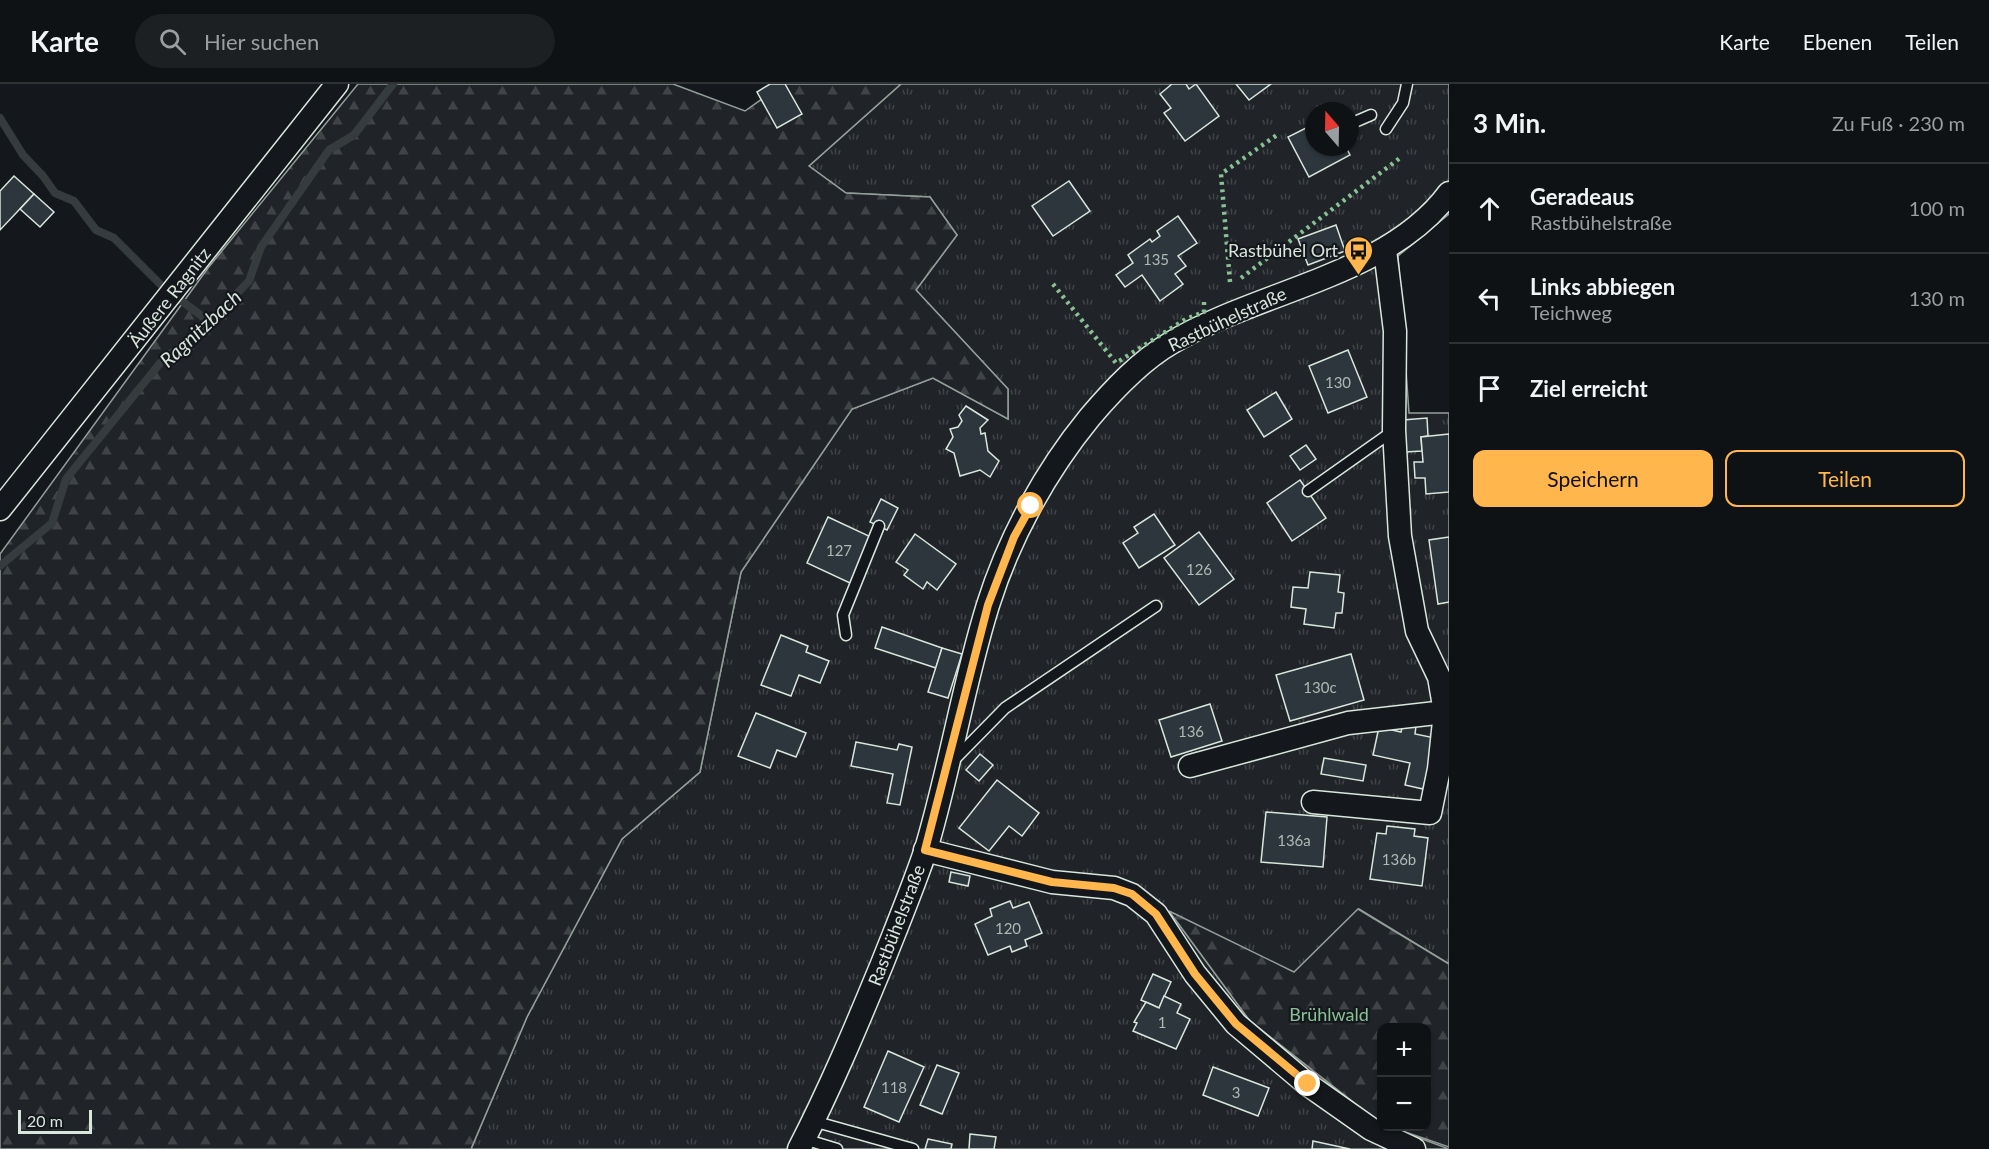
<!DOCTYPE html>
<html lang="de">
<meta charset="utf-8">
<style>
body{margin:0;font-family:Lato,sans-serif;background:#1d2022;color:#f1f3f6}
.controls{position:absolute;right:18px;bottom:18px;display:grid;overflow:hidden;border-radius:12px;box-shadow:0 2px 4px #0004}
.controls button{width:54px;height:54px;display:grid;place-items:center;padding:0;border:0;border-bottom:2px solid #2f3234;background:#0f1215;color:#f1f3f6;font:30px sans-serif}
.compass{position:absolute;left:1305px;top:18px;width:54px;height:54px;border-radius:50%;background:#0f1215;box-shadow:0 2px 4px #0004;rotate:340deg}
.scale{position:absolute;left:18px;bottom:15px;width:74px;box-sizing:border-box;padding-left:6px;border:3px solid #d8e6dc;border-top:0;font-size:16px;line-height:21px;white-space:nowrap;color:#d8e6dc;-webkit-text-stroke:4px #14181c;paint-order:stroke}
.stop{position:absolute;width:18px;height:18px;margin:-14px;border:4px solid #ffb74d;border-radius:50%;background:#fff}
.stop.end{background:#ffb74d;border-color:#fff;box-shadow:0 2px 6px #0008}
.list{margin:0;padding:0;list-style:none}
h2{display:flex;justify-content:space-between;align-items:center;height:78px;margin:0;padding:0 24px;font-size:26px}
h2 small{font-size:20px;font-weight:400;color:#9b9ea0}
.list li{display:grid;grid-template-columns:39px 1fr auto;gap:18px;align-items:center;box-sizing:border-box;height:90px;padding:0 24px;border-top:2px solid #2f3234}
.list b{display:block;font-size:22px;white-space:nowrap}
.list p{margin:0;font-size:20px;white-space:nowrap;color:#9b9ea0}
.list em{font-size:20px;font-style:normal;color:#9b9ea0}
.actions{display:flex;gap:12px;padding:18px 24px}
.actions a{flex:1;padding:14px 0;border:2px solid #ffb74d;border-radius:12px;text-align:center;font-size:21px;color:#ffb74d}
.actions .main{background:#ffb74d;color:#111}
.icon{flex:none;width:33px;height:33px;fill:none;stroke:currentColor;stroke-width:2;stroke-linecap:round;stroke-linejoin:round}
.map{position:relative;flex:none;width:1449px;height:1065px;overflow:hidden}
header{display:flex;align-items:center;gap:36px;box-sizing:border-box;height:84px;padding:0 30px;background:#0f1215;border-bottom:2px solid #2f3234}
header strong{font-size:28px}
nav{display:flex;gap:33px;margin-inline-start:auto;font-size:21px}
.search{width:420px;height:54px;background:#1d2022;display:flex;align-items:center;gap:15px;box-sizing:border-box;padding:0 21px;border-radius:33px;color:#9b9ea0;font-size:22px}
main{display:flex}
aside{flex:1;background:#0f1215}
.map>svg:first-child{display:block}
.grass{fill:url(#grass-tufts);stroke:#939e99;stroke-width:1.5;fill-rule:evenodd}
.forest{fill:url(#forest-firs);stroke:#939e99;stroke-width:1.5}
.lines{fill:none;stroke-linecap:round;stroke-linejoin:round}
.stream{stroke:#363b3e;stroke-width:8}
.building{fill:#2c363c;stroke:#d8e6dc;stroke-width:1.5}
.service-casing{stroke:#d8e6dc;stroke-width:13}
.minor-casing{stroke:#d8e6dc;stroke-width:25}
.service{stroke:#14181c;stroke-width:10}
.minor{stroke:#14181c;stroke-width:22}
.hedge{stroke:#8ac095;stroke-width:4.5;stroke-dasharray:3 4.5;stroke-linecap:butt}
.route{stroke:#ffb74d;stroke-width:8}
.labels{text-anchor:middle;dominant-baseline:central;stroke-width:4.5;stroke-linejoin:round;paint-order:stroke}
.number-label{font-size:15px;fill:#adbab4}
.poi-label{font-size:18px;fill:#d8e6dc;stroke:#14181c;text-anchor:end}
.street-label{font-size:18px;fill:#d8e6dc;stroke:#14181c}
.park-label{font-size:18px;fill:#8ac095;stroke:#14181c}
.water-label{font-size:20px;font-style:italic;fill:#d8e6dc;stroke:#14181c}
</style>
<header>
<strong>Karte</strong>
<div class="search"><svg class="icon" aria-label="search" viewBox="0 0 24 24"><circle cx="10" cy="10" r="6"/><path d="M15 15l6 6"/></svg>Hier suchen</div>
<nav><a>Karte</a><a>Ebenen</a><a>Teilen</a></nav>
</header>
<main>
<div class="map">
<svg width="1449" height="1065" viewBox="0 0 1449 1065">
<defs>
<pattern id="grass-tufts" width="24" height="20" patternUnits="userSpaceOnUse" patternTransform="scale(1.5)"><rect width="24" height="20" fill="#202428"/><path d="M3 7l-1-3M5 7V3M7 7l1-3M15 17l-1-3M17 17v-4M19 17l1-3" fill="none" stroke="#404447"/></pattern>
<pattern id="forest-firs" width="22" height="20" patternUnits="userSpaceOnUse" patternTransform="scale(1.5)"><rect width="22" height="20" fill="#202428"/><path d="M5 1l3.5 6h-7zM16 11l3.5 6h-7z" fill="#404447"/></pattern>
</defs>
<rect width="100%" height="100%" fill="#14181c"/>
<path class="grass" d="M 901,0 L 1449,0 L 1449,130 L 1398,172 L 1409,329 L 1449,329 L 1449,880 L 1359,825 L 1294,889 L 1170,828 L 1250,937 L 1379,1039 L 1449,1065 L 811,1065 L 849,986 L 941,762 L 918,757 L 840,957 L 791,1065 L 471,1065 L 527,933 L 622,755 L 700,688 L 741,488 L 852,325 L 933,294 L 1008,335 L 1008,305 L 916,206 L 957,151 L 930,113 L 846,109 L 809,82 ZM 1314,27 L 1350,27 L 1350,63 L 1314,63 Z"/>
<g class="forest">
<path d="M 358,0 L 673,0 L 745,27 L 783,0 L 901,0 L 809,82 L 846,109 L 930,113 L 957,151 L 916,206 L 1008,305 L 1008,335 L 933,294 L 852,325 L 741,488 L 700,688 L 622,755 L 527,933 L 471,1065 L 0,1065 L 0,470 L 208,184 Z"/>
<path d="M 1358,825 L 1449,880 L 1449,1063 L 1391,1043 L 1426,1042 L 1426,944 L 1382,944 L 1381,1039 L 1380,1039 L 1250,937 L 1169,827 L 1294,888 Z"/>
</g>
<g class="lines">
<g class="stream">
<path d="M 0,34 L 23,71 L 43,92 L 55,109 L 74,117 L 96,146 L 114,154 L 160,200"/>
<path d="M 183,218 L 211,239"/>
<path d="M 0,482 L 52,439 L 66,395 L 165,273 L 195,253 L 249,197 L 261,163 L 329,66 L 354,51 L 393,0"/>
</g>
</g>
<g class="building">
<path d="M 770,0 L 785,0 L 802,30 L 777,44 L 757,8 Z"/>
<path d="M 1172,0 L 1186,0 L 1189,5 L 1196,0 L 1219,32 L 1185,57 L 1164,29 L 1171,24 L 1160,10 Z"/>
<path d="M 1236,0 L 1271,0 L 1249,16 Z"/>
<path d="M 1314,40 L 1314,63 L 1346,63 L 1350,71 L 1309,93 L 1288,53 Z"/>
<path d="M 14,92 L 34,110 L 0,146 L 0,107 Z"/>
<path d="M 1069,97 L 1090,127 L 1053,152 L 1032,122 Z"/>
<path d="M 34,110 L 54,128 L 40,143 L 20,125 Z"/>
<path d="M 1178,132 L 1197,159 L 1178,172 L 1186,182 L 1175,190 L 1183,200 L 1160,217 L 1142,191 L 1125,203 L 1116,191 L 1133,179 L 1128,171 L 1150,155 L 1152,158 L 1160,152 L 1157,147 Z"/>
<path d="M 1336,141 L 1345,167 L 1308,181 L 1298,155 Z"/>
<path d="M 1348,266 L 1367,313 L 1328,329 L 1309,282 Z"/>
<path d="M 1276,308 L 1292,335 L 1264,353 L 1247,326 Z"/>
<path d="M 966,322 L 988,336 L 980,344 L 981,350 L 985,349 L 988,367 L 999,377 L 990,393 L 980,386 L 960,392 L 954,369 L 946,365 L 953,353 L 950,345 L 958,343 L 962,337 L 959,331 Z"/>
<path d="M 1427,334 L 1428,352 L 1421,353 L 1422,367 L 1405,368 L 1403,336 Z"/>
<path d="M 1449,350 L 1449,408 L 1426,410 L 1425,394 L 1415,394 L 1414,378 L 1423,378 L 1421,353 Z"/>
<path d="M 1306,361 L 1316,375 L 1300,386 L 1290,372 Z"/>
<path d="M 1300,396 L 1326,434 L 1292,457 L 1267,419 Z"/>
<path d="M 881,415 L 898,424 L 887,446 L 870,438 Z"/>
<path d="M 1154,430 L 1175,461 L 1139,484 L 1123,459 L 1138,449 L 1134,443 Z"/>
<path d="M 828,433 L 871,453 L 850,499 L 807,479 Z"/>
<path d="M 1199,448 L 1234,495 L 1199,521 L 1164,474 Z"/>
<path d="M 915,450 L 956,480 L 937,506 L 927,498 L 923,505 L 904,491 L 908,486 L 896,478 Z"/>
<path d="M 1449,453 L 1449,518 L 1438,520 L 1429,456 Z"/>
<path d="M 1310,488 L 1340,491 L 1338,508 L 1344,509 L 1342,529 L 1336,529 L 1334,544 L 1304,540 L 1306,525 L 1291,523 L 1293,503 L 1308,504 Z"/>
<path d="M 882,543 L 942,564 L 936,584 L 875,564 Z"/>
<path d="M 781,551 L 808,562 L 806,568 L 829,577 L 820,599 L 799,591 L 791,612 L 761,601 Z"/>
<path d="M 942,564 L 962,570 L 948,614 L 928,608 Z"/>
<path d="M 1351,570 L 1364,616 L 1290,637 L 1276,591 Z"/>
<path d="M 1210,620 L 1222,657 L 1171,673 L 1159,636 Z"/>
<path d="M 756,629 L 806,649 L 796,673 L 777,666 L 770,684 L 738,672 Z"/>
<path d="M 1403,639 L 1416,642 L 1415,650 L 1435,654 L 1423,705 L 1405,701 L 1410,679 L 1373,671 L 1379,643 L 1401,648 Z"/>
<path d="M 856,658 L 897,666 L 899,660 L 912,663 L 900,721 L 887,719 L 893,690 L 851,682 Z"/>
<path d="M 980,670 L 993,681 L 979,697 L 966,686 Z"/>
<path d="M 1324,674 L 1366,681 L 1363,697 L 1321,690 Z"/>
<path d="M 997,696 L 1039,729 L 1022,752 L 1009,742 L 989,767 L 959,744 Z"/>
<path d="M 1266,728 L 1327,733 L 1323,783 L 1261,778 Z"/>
<path d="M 1387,742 L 1415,745 L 1414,752 L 1428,754 L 1422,802 L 1370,795 L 1377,749 L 1386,750 Z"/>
<path d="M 951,788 L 970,792 L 968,802 L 949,798 Z"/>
<path d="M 1010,817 L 1013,824 L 1029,818 L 1042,849 L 1025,856 L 1027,862 L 1012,868 L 1010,862 L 988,871 L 975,840 L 992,832 L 990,825 Z"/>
<path d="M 1153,890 L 1171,898 L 1159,924 L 1141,916 Z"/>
<path d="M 1164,912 L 1181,920 L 1177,929 L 1190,935 L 1176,965 L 1133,947 L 1137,939 L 1134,938 L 1146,918 L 1159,924 Z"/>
<path d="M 888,967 L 924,983 L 899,1038 L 864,1023 Z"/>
<path d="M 937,981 L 959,989 L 942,1030 L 920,1021 Z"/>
<path d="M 1213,983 L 1269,1004 L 1258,1032 L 1203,1011 Z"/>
<path d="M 970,1050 L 996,1053 L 994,1065 L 969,1065 Z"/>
<path d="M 928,1055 L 952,1060 L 951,1065 L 925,1065 Z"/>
<path d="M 1313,1057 L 1350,1065 L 1312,1065 Z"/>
</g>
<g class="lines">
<defs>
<g id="service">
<path d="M 1350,40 L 1371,31"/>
<path d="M 1386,45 L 1403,19 L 1407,0"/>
<path d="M 1308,407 L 1393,347"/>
<path d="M 846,551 L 843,531 L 879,442"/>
<path d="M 953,677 L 1005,624 L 1156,522"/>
<path d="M 813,1037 L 913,1065"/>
<path d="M 804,1055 L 837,1065"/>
</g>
<g id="minor">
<path d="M 0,425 L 337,0"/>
<path d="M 1190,682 L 1348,639 L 1445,628 L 1439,593 L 1417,547 L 1400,452 L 1394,346 L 1395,247 L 1385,166"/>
<path d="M 1313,718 L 1430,729 L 1439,685 L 1445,628"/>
<path d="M 925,766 L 1052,798 L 1114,804 L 1132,811 L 1156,830 L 1195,890 L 1236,940 L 1307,1000 L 1371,1045 L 1414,1065"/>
<path d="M 799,1065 C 830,1005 856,943 882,880 C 897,842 913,804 926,765 C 950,685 963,601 988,521 C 1009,454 1045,388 1090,333 C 1113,306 1140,277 1171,259 C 1257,207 1388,192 1449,109"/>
</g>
</defs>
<use href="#service" class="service-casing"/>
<use href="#minor" class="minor-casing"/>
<use href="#service" class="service"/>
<use href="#minor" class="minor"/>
<g class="hedge">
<path d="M 1241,194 L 1400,74"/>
<path d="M 1230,198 L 1221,90 L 1277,51"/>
<path d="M 1053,200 L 1116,279 L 1186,235 L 1204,228 L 1204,217"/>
</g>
</g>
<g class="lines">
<path class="route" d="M 1031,422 L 1014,453 L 988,521 L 925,766 L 1052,798 L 1114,804 L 1132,810 L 1156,830 L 1195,890 L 1236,940 L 1308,1000"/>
</g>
<defs>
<symbol id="bus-pin" viewBox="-11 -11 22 30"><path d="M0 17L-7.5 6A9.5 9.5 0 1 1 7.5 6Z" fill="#ffb74d" stroke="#14181c"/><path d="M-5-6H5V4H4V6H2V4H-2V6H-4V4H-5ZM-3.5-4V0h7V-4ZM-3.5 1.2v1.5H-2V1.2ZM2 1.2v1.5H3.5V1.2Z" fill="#111"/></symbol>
</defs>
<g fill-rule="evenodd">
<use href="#bus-pin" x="1342" y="150" width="33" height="45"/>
</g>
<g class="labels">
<g class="number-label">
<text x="1156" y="175">135</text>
<text x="1338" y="298">130</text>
<text x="839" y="466">127</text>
<text x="1199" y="485">126</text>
<text x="1320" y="603">130c</text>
<text x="1191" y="647">136</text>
<text x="1294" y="756">136a</text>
<text x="1399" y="775">136b</text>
<text x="1008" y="844">120</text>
<text x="1162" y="938">1</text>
<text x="894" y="1003">118</text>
<text x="1236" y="1008">3</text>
</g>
<g class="poi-label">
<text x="1338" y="166">Rastbühel Ort</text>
</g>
<g class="street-label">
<text transform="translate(169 213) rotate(-52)">Äußere Ragnitz</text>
<text transform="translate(1227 235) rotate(-25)">Rastbühelstraße</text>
<text transform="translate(896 841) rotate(-69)">Rastbühelstraße</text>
</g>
<g class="park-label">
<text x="1329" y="930">Brühlwald</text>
</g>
<g class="water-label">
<text transform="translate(200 244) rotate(-43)">Ragnitzbach</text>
</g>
</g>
</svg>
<div class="controls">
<button>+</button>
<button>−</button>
</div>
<svg class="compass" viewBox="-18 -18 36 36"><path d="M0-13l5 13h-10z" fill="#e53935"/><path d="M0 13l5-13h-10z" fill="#9b9ea0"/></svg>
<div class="scale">20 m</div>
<div class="stop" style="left:1031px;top:422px"></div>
<div class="stop end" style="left:1308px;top:1000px"></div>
</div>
<aside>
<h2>3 Min.<small>Zu Fuß · 230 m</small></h2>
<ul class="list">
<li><svg class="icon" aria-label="ahead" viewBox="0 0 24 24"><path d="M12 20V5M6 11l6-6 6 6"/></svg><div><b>Geradeaus</b><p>Rastbühelstraße</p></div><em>100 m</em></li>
<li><svg class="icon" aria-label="left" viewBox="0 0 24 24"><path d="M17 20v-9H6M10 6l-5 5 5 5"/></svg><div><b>Links abbiegen</b><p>Teichweg</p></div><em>130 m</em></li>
<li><svg class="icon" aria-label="arrive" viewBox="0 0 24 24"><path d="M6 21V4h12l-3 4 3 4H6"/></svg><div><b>Ziel erreicht</b></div></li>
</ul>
<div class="actions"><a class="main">Speichern</a><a>Teilen</a></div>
</aside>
</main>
